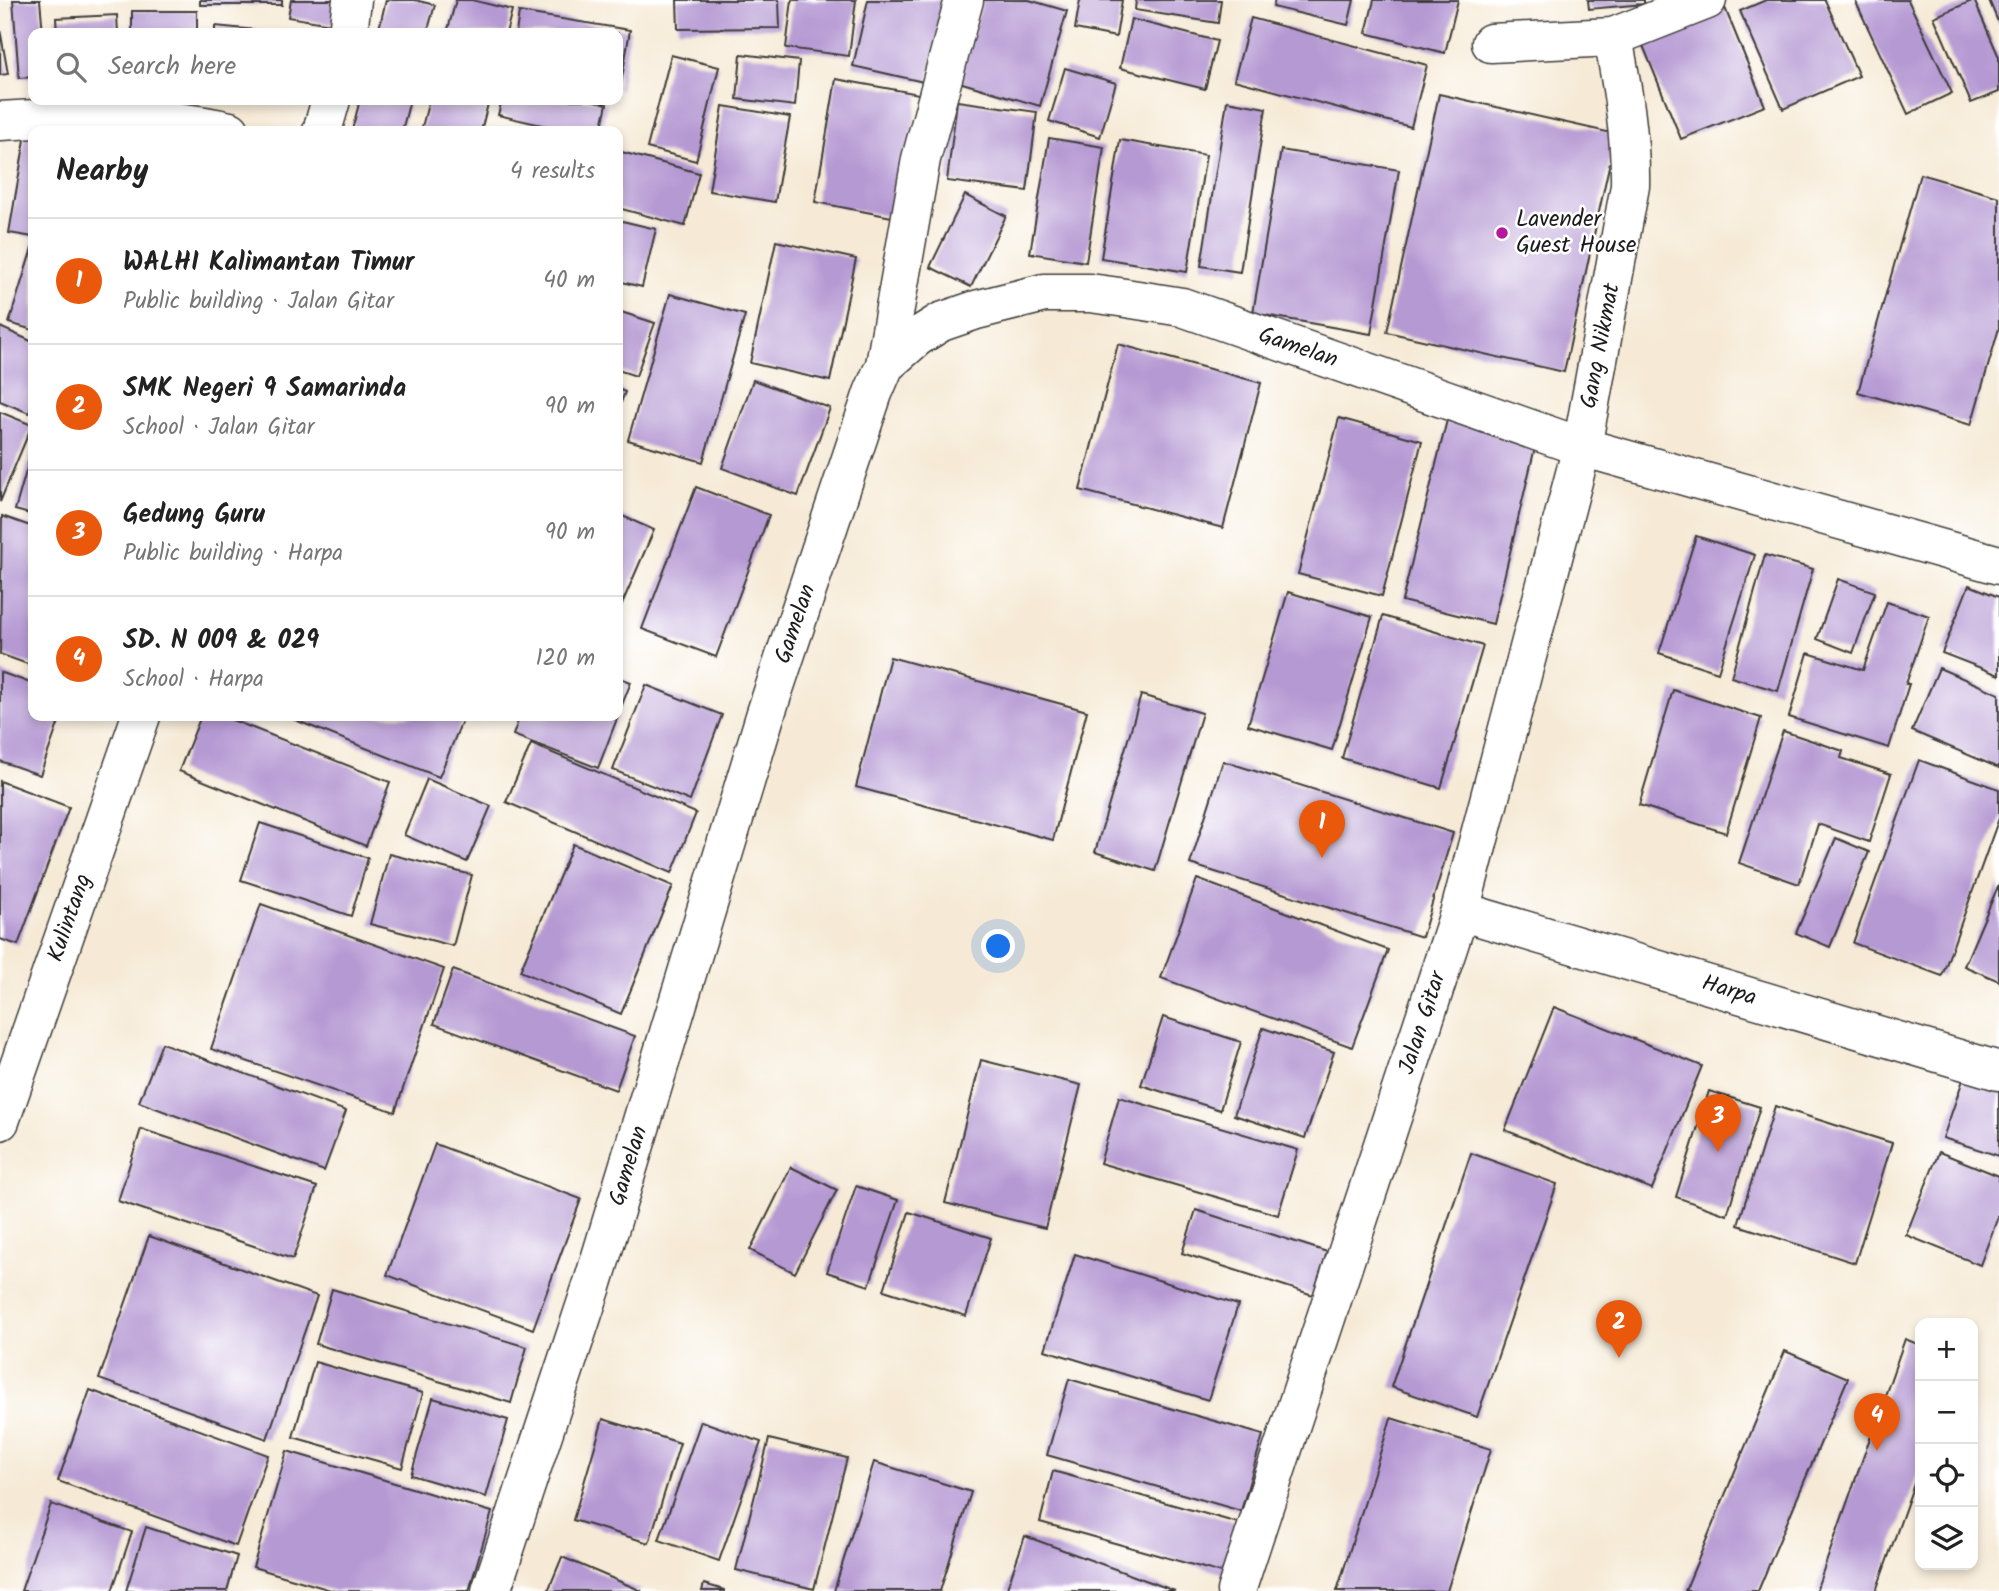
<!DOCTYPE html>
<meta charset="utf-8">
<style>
body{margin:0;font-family:Kalam,sans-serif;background:#f6f6f6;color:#222}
.controls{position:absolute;right:21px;bottom:21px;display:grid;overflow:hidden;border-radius:14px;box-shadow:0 4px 10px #0003}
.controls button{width:63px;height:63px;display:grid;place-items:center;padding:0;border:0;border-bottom:2px solid #e0e0e0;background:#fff;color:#222;font:35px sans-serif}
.you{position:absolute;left:999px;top:947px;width:24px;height:24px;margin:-18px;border:5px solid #fff;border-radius:50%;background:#1a73e8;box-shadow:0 0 0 10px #1a73e833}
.badge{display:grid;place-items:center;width:46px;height:46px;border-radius:50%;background:#ea580c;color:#fff;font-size:23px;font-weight:700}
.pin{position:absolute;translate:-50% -58px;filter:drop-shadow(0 2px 4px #0008)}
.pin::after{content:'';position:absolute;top:37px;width:24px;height:21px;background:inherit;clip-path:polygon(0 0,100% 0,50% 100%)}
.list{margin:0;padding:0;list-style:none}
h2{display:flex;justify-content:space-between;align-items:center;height:91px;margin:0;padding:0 28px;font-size:30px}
h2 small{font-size:23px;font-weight:400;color:#767676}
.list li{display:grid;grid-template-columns:46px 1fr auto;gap:21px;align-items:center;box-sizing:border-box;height:126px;padding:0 28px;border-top:2px solid #e0e0e0}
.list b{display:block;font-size:26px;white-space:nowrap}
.list p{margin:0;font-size:23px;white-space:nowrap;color:#767676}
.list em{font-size:23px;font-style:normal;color:#767676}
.icon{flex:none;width:38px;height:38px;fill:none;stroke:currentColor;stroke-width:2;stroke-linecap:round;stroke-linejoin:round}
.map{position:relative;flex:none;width:1999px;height:1591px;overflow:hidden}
.search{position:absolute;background:#fff;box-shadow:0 4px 10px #0003;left:28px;top:28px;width:595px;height:77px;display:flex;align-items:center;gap:18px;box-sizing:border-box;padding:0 24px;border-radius:14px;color:#767676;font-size:26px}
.panel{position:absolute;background:#fff;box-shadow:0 4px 10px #0003;left:28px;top:126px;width:595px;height:595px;border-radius:14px}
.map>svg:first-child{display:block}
.building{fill:#b599d3}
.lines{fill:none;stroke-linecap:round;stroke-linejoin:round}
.minor-casing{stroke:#3d3b38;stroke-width:41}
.minor{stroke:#fff;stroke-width:38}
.poi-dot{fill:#b5179e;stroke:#fff;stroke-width:2.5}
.labels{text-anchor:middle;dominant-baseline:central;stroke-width:5;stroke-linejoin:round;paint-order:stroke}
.poi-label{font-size:23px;fill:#1c1c1c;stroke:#fff;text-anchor:start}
.street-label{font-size:23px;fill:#1c1c1c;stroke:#fff}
</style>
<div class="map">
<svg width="1999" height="1591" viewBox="0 0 1999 1591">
<rect width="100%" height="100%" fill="#fff"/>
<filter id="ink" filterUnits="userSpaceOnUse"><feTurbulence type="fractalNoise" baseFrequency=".0143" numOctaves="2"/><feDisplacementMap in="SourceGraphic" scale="14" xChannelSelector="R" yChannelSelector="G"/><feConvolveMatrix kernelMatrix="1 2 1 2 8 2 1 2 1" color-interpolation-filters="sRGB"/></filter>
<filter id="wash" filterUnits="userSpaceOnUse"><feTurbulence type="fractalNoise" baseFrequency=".00686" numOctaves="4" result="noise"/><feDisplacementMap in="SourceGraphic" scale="28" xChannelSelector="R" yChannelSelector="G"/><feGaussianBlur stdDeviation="1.57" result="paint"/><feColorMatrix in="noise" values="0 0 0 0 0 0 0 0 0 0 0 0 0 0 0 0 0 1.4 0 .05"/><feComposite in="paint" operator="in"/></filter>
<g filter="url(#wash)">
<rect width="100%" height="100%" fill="#f6ead6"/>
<g id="blocks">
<g class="building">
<path d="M 13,0 L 40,0 L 43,33 L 33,33 L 33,77 L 19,78 Z"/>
<rect x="200" y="0" width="82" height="5"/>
<path d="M 291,0 L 341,0 L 337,25 L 288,17 Z"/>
<path d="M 386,0 L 415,0 L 435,5 L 427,33 L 378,33 Z"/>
<path d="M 456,0 L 472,0 L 512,10 L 506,33 L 447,33 Z"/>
<path d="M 677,0 L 779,0 L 780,28 L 678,29 Z"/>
<path d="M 792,0 L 856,0 L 849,56 L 786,48 Z"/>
<path d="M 868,0 L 945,0 L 928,83 L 853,66 Z"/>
<path d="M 983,0 L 1029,0 L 1067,11 L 1040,106 L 959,82 Z"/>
<path d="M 1080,0 L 1122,0 L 1116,37 L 1075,29 Z"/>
<path d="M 1136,0 L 1221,0 L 1218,23 L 1135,10 Z"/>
<path d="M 1275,0 L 1354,0 L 1348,25 L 1273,7 Z"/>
<path d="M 1374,0 L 1458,0 L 1445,53 L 1366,33 Z"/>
<path d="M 1588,0 L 1644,0 L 1644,4 L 1589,9 Z"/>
<path d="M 1766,0 L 1825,0 L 1859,76 L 1783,109 L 1740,11 Z"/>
<path d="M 1855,0 L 1908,0 L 1952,93 L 1908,114 Z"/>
<path d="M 1974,0 L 1999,57 L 1999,92 L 1971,103 L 1934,17 Z"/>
<path d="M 1989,0 L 1999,0 L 1999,24 Z"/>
<path d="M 1725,8 L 1765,106 L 1681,139 L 1642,43 Z"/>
<rect x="132" y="11" width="65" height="22"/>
<path d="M 519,12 L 630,30 L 620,90 L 618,90 L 618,33 L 516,33 Z"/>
<path d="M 117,15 L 118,33 L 57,33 L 56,18 Z"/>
<path d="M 1251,18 L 1427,65 L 1411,127 L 1234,80 Z"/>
<path d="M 1131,19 L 1217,41 L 1205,89 L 1120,68 Z"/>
<path d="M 215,26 L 266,31 L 266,33 L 215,33 Z"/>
<path d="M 0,29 L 8,74 L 0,75 Z"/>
<path d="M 741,54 L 799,61 L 795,106 L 737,99 Z"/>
<path d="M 671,55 L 719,67 L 696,161 L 647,148 Z"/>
<path d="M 1065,68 L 1116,83 L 1100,137 L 1049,121 Z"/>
<path d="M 836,79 L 919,94 L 897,218 L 815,202 Z"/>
<path d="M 1439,94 L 1616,134 L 1564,372 L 1387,332 Z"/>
<path d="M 360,100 L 410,100 L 402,131 L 352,130 Z"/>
<path d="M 429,100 L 489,100 L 481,131 L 421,131 Z"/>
<path d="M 502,100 L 591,100 L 607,104 L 601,131 L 568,131 L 498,115 Z"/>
<path d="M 957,101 L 1037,112 L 1027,191 L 947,181 Z"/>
<path d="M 1227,101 L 1266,108 L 1240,272 L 1201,266 Z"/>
<path d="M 723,106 L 790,117 L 775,202 L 709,191 Z"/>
<path d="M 27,128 L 33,129 L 33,237 L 9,233 Z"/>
<path d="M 1049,138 L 1104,147 L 1086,262 L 1030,253 Z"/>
<path d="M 1120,140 L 1206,155 L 1187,272 L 1101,258 Z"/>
<path d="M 1281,150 L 1399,170 L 1371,334 L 1253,313 Z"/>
<path d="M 618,151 L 699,173 L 685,226 L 618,208 Z"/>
<path d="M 1920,174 L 1999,197 L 1999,328 L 1971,425 L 1858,392 Z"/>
<path d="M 965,195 L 1006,216 L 971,287 L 930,267 Z"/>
<path d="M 618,220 L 656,229 L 642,287 L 618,281 Z"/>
<path d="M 776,241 L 856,259 L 830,381 L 750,363 Z"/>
<path d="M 33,245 L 33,330 L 9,323 Z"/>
<path d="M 670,294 L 745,315 L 703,462 L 628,440 Z"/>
<path d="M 618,311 L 655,323 L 636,376 L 618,370 Z"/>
<path d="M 0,327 L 33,342 L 33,402 L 29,413 L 0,401 Z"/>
<path d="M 1118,344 L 1261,383 L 1223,528 L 1080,490 Z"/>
<path d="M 753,380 L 830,408 L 798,496 L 722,468 Z"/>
<path d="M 618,389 L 625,392 L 618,410 Z"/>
<path d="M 0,412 L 32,425 L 0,502 Z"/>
<path d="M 1448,416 L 1537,439 L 1493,624 L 1402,601 Z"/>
<path d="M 1339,418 L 1422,441 L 1382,596 L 1298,574 Z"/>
<path d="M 33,447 L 33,515 L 15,510 Z"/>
<path d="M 696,487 L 769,515 L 716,657 L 642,629 Z"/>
<path d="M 618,514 L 654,530 L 618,613 Z"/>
<path d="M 2,516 L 33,527 L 33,666 L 0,654 Z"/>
<path d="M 1696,536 L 1755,555 L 1718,672 L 1659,653 Z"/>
<path d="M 1765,555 L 1813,569 L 1778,691 L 1731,677 Z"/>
<path d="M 1838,579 L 1875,592 L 1853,653 L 1817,639 Z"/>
<path d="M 1969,585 L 1999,597 L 1999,675 L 1942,653 Z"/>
<path d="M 1288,592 L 1372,617 L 1332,750 L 1248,725 Z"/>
<path d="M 1887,602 L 1929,616 L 1906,684 L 1909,684 L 1889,748 L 1789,717 L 1808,653 L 1863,670 Z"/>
<path d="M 1383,616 L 1483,646 L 1441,788 L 1342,758 Z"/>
<path d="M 890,657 L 1087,711 L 1053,840 L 856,787 Z"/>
<path d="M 1939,668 L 1999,694 L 1999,768 L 1912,731 Z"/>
<path d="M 0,672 L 33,684 L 33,716 L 61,716 L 40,775 L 0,761 Z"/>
<path d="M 618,677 L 631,682 L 618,715 Z"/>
<path d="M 646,685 L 722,715 L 690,801 L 613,770 Z"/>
<path d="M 1673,690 L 1761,718 L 1726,833 L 1639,805 Z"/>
<path d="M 1141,695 L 1202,713 L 1155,871 L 1095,852 Z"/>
<path d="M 201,716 L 222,716 L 390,782 L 366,846 L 179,771 Z"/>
<path d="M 285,716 L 464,716 L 439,777 Z"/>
<path d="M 520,716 L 618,716 L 598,768 L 513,735 Z"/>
<path d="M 1783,731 L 1843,751 L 1841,758 L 1891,774 L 1869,842 L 1818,824 L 1799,884 L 1739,863 Z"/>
<path d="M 531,744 L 696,813 L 672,873 L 506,802 Z"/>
<path d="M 1919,760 L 1999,789 L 1999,818 L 1942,976 L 1853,943 Z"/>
<path d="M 1223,761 L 1453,833 L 1422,937 L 1190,864 Z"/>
<path d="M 427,779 L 491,806 L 467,862 L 404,835 Z"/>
<path d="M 0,781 L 69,807 L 18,945 L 0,939 Z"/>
<path d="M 260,823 L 368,858 L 351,916 L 241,880 Z"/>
<path d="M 1836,838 L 1869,852 L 1830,947 L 1796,933 Z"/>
<path d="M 573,844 L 673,886 L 621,1014 L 520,971 Z"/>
<path d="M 389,854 L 472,875 L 453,946 L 370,924 Z"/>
<path d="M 1197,879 L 1388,950 L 1352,1047 L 1161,978 Z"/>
<path d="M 1999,884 L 1999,981 L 1964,966 Z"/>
<path d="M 261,904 L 444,969 L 395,1112 L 211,1049 Z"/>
<path d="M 453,970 L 635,1036 L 616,1090 L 434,1024 Z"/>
<path d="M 1554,1007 L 1702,1066 L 1652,1189 L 1505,1130 Z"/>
<path d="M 1163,1017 L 1241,1042 L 1220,1110 L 1141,1085 Z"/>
<path d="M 1263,1028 L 1334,1052 L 1305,1138 L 1234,1115 Z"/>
<path d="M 162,1043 L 346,1111 L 324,1171 L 139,1102 Z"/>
<path d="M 981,1060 L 1081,1085 L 1045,1228 L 945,1203 Z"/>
<path d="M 1966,1071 L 1999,1082 L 1999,1156 L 1943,1138 Z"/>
<path d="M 1709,1091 L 1760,1107 L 1727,1215 L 1676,1197 Z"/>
<path d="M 1119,1097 L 1298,1150 L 1278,1215 L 1100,1163 Z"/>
<path d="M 1775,1106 L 1892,1143 L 1855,1263 L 1738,1225 Z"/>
<path d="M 141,1129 L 317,1187 L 293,1259 L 118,1201 Z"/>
<path d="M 435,1144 L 581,1199 L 533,1329 L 387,1275 Z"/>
<path d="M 1939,1152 L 1999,1176 L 1999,1214 L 1980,1265 L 1906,1235 Z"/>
<path d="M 1471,1153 L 1557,1184 L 1477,1417 L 1391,1387 Z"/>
<path d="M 791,1167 L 837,1190 L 795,1273 L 750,1250 Z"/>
<path d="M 856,1186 L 898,1200 L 869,1286 L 827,1272 Z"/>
<path d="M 1196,1210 L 1327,1252 L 1313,1295 L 1182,1253 Z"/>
<path d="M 909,1212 L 991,1238 L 966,1316 L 884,1290 Z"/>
<path d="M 149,1236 L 317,1296 L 267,1439 L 99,1379 Z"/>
<path d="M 1075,1254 L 1238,1305 L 1208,1400 L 1045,1350 Z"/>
<path d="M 332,1289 L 527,1347 L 511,1403 L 316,1344 Z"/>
<path d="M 1905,1339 L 1920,1345 L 1920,1467 L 1876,1591 L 1816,1591 Z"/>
<path d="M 1785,1351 L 1848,1378 L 1758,1591 L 1685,1591 Z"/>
<path d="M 315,1362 L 423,1393 L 402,1468 L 293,1437 Z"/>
<path d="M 1069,1379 L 1263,1435 L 1241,1511 L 1047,1455 Z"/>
<path d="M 90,1390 L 268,1455 L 236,1546 L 58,1481 Z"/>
<path d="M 433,1398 L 508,1420 L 486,1497 L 411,1475 Z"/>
<path d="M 1391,1418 L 1491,1449 L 1447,1591 L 1337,1591 Z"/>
<path d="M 603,1419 L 680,1443 L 649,1543 L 573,1520 Z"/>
<path d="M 701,1421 L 761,1442 L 719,1561 L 659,1540 Z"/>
<path d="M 769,1439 L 847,1458 L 814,1589 L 736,1570 Z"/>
<path d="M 287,1451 L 492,1512 L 469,1591 L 334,1591 L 253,1567 Z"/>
<path d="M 874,1462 L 971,1492 L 940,1591 L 834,1591 Z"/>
<path d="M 1053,1471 L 1238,1523 L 1225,1574 L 1040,1522 Z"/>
<path d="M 51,1504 L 132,1532 L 112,1591 L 21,1591 Z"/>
<path d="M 146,1527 L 237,1556 L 227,1591 L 126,1591 Z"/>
<path d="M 1025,1536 L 1175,1591 L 1006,1591 Z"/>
<path d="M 562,1557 L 642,1591 L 548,1591 Z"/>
<path d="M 704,1584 L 724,1590 L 724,1591 L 702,1591 Z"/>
</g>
</g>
</g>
<g filter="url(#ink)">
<use href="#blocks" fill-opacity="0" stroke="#3d3b38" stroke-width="2"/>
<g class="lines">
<defs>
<g id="minor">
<path d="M 348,33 L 352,0"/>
<path d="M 1491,43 L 1613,37 L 1707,0"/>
<path d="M 0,121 C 76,116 155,114 230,131"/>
<path d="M 322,131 L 331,100"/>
<path d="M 885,365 L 921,159 L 964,0"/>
<path d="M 1460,911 L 1999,1071"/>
<path d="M 0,1121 L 141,716"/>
<path d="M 491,1591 L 593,1283 L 766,713 L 873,393 L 885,365 L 917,337 L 941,322 L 976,310 L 1044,293 L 1090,293 L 1119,297 L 1182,307 L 1582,447 L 1999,565"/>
<path d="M 1236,1591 L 1460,911 L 1582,447 L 1630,186 C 1631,135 1622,86 1613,37"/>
</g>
</defs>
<use href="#minor" class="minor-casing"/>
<use href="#minor" class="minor"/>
</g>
</g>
<circle class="poi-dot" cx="1502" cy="233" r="7"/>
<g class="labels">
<g class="poi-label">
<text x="1516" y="220">Lavender<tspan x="1516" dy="26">Guest House</tspan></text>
</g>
<g class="street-label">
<text transform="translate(1601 346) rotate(-79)">Gang Nikmat</text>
<text transform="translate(1298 348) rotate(19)">Gamelan</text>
<text transform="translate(796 624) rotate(-71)">Gamelan</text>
<text transform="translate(70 918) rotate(-71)">Kulintang</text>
<text transform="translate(1729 991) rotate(17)">Harpa</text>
<text transform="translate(1423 1023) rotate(-72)">Jalan Gitar</text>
<text transform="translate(629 1166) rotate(-73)">Gamelan</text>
</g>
</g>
</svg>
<div class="controls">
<button>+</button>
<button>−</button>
<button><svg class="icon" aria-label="locate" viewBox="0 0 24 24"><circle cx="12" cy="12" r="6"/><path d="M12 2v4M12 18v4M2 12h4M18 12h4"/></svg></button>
<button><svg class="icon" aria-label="layers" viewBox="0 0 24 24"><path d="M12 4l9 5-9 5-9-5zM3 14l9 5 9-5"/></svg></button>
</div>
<div class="you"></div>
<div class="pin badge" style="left:1322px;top:858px">1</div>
<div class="pin badge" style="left:1619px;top:1358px">2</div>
<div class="pin badge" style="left:1718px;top:1152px">3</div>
<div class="pin badge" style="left:1877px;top:1451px">4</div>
<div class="search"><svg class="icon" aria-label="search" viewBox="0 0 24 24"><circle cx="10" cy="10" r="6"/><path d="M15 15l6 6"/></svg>Search here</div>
<section class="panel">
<h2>Nearby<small>4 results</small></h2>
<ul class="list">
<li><span class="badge">1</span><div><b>WALHI Kalimantan Timur</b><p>Public building · Jalan Gitar</p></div><em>40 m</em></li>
<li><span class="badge">2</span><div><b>SMK Negeri 9 Samarinda</b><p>School · Jalan Gitar</p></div><em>90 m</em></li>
<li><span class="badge">3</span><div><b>Gedung Guru</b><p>Public building · Harpa</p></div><em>90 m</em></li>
<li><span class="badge">4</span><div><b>SD. N 009 &amp; 029</b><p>School · Harpa</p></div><em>120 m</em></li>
</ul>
</section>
</div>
